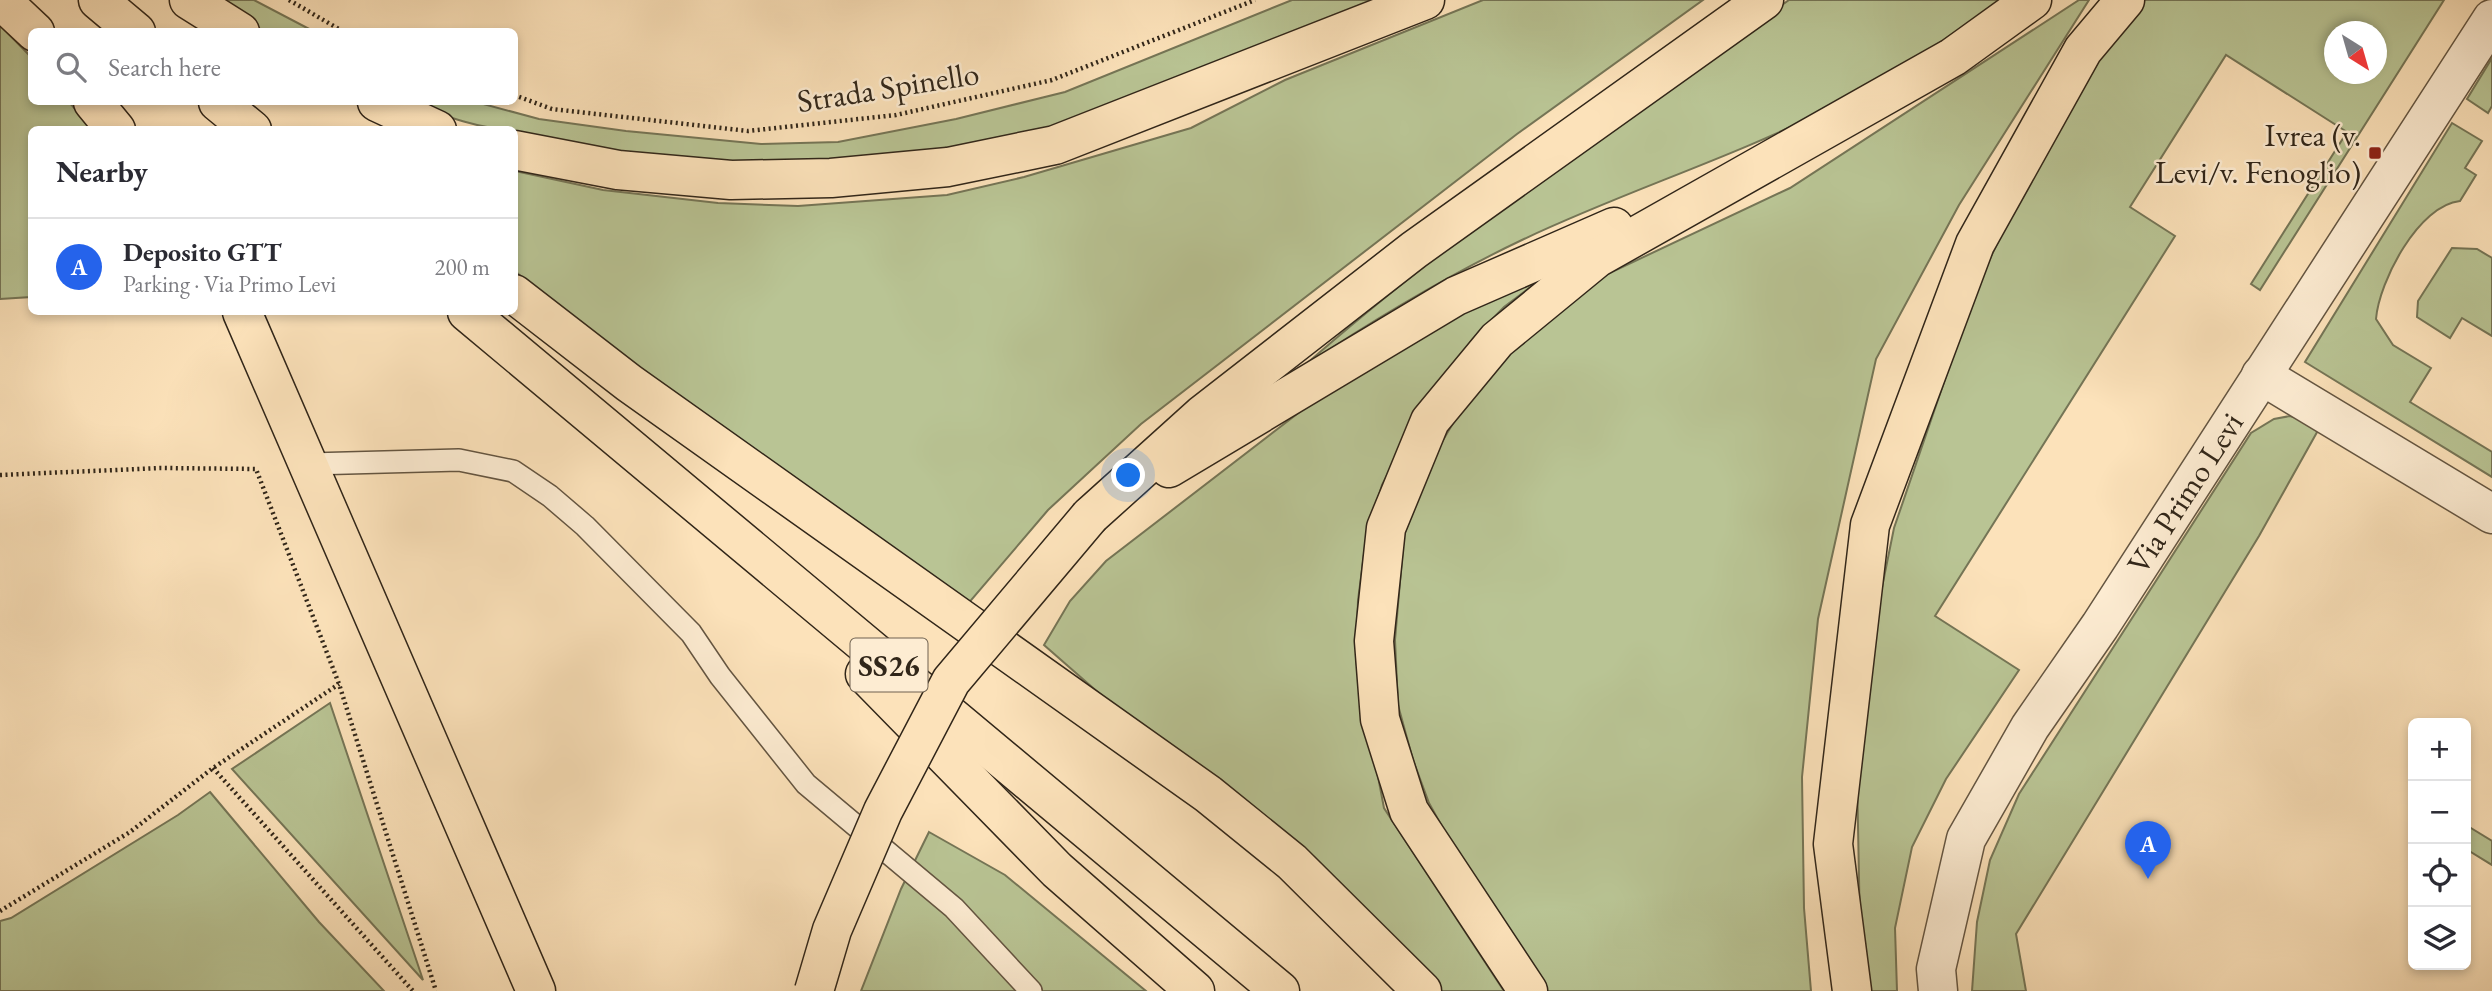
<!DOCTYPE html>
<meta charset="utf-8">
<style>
body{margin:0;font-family:"EB Garamond",serif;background:#f2f2f3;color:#2b2b33}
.controls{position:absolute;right:21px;bottom:21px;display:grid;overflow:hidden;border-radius:10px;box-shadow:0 4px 10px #0003}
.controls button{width:63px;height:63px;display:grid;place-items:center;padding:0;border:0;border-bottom:2px solid #e1e1e2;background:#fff;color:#2b2b33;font:35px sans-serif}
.compass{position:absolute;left:2324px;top:21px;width:63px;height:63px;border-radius:50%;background:#fff;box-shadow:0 4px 10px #0003;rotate:143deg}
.you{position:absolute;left:1129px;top:476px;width:24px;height:24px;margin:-18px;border:5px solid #fff;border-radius:50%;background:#1a73e8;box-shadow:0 0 0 10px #1a73e833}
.badge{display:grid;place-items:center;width:46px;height:46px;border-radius:50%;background:#2563eb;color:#fff;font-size:23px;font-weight:700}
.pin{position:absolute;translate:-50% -58px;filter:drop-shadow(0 2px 4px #0008)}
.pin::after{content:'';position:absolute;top:37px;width:24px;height:21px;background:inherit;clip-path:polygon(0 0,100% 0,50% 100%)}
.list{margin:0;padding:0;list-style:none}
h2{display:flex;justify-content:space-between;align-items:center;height:91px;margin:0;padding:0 28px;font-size:30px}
h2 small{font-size:23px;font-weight:400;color:#7c7c81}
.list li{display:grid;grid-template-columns:46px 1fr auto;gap:21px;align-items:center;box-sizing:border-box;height:98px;padding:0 28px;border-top:2px solid #e1e1e2}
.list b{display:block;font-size:26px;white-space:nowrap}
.list p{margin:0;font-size:23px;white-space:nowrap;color:#7c7c81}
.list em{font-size:23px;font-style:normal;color:#7c7c81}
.icon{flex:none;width:38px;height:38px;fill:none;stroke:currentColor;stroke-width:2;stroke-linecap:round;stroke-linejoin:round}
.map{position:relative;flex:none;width:2492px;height:991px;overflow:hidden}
.search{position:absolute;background:#fff;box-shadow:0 4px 10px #0003;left:28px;top:28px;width:490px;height:77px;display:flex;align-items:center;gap:18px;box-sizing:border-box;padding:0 24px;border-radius:10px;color:#7c7c81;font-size:26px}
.panel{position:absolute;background:#fff;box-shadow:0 4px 10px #0003;left:28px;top:126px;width:490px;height:189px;border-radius:10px}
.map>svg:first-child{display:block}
.green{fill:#b9c494;stroke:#757556;stroke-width:2;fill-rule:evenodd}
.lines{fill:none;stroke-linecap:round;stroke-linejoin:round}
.service-casing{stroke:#645541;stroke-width:24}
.minor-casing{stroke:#645541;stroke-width:41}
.primary-casing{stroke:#312619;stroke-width:41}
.path{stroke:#312619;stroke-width:4.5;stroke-dasharray:2 3.5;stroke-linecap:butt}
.service{stroke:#fdecd2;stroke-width:21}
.minor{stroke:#fdecd2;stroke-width:38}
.primary{stroke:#fce2ba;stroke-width:38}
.primary-bridge-casing{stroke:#312619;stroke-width:41;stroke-linecap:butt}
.primary-bridge{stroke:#fce2ba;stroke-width:38}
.poi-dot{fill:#8f2418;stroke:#fdecd2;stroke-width:2.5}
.labels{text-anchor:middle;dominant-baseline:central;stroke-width:5;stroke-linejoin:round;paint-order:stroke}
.shield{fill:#fdecd2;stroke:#6e6150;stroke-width:2}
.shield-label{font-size:30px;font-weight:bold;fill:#312619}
.street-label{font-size:32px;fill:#312619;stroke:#fdecd2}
.poi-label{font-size:32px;fill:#312619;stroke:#fdecd2;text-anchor:end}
</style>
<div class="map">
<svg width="2492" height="991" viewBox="0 0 2492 991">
<rect width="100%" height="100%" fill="#fce2ba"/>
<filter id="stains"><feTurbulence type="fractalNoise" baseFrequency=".00286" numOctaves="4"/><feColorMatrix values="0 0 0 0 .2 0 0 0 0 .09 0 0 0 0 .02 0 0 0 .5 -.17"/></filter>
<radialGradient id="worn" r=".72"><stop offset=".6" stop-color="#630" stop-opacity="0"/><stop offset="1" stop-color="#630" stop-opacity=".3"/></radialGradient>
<g class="green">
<path d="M 210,0 L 254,0 L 313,31 L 264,31 Z"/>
<path d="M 1292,0 L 1380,0 C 1309,27 1238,54 1167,82 C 1125,98 1082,117 1039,130 C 871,179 684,168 515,134 L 514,130 C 477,129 443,115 409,102 L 476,102 L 539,119 L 626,131 L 761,144 L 838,142 L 956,119 L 1065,92 Z"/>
<path d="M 1483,0 L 1703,0 L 1517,134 L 1141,424 L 1048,510 L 967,605 L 604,350 L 515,271 L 515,171 L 603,190 L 718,203 L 798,206 L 947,195 L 1024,177 L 1191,128 L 1285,80 Z"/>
<path d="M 1789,0 L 2002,0 C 1947,38 1891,77 1832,107 C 1732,158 1625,191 1524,239 C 1448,275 1375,319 1304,366 C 1456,232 1625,118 1789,0 Z"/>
<path d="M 2079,0 L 2089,0 L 1959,205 L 1876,359 L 1818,619 L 1802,777 L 1804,908 L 1811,991 L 1547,991 L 1455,850 L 1429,803 L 1413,760 L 1398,705 L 1395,640 L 1404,535 L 1436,452 L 1465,403 L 1501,360 L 1599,278 L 1790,188 Z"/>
<path d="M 2145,0 L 2444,0 L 2260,290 L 2251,284 L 2347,132 L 2226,55 L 2130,207 L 2175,236 L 1935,616 L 2019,670 L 1946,779 L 1912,847 L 1895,928 L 1897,991 L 1868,991 L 1860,930 L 1857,774 L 1874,627 L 1894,528 L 1977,286 L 2014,208 L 2105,50 ZM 2334,32 L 2376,32 L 2376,74 L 2334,74 Z"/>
<path d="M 0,25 L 31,57 L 32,102 L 69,102 L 93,129 L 32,130 L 31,297 L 0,299 Z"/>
<path d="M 2492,58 L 2492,106 L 2488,113 L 2467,99 Z"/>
<path d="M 2452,123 L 2482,141 L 2465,168 L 2476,175 L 2460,201 C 2419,205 2379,281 2376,319 L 2393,345 L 2431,368 L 2410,402 L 2492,452 L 2492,477 L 2305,362 Z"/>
<path d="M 2452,248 L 2477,249 L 2492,258 L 2492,336 L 2462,318 L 2450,338 L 2417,317 L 2418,301 Z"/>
<path d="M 1559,266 L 1504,307 L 1472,340 L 1411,431 L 1382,485 L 1366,539 L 1358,600 L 1356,661 L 1384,808 L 1504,991 L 1439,991 L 1044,645 L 1070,601 L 1106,561 L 1327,391 L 1468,310 Z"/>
<path d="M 2290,416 L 2321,425 L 2259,536 L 2016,934 L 2026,991 L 1972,991 L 1977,922 L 1990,860 L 2019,794 L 2251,433 L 2274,419 Z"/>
<path d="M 330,703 L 423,980 L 232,769 Z"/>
<path d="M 210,792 L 319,922 L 384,991 L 0,991 L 0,921 L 11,918 L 178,815 Z"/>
<path d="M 2466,825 L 2492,841 L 2492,865 L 2466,849 Z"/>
<path d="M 929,832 L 1005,875 L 1146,991 L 861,991 L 901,889 Z"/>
</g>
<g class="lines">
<defs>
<path id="service" d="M 310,464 L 459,460 L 513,471 L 550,496 L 585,526 L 691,633 L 720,676 L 806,784 L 954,908 L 1031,991"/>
<g id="minor">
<path d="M 2261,375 L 2492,514"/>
<path d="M 1938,991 L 1936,969 L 1966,839 L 2030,727 L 2100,626 L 2492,19"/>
</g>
<g id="primary">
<path d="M 1,0 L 35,32"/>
<path d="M 98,0 L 136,32"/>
<path d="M 189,0 L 240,32"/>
<path d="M 93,102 L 116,130"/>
<path d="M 218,102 L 252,130"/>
<path d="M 377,102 L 437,130"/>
<path d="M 514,150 L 618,170 L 731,180 L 831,178 L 948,167 L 1055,145 L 1425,0"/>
<path d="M 514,294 L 629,383 L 1208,794 L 1292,862 L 1422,991"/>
<path d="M 242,312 L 536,991"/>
<path d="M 467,312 L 1280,991"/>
<path d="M 1169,468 L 1456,296 L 1614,227"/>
<path d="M 1090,516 L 1202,415 L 1414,250 L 1764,0"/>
<path d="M 865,674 L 1057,870 L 1195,991"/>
<path d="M 1528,991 L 1409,811 L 1380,719 L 1374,641 L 1386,528 L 1430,421 L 1497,340 L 1597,258 L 1953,57 L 2032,0"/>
<path d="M 1852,991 L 1833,844 L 1870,525 L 1975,244 L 2083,50 L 2125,0"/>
</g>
</defs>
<use href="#service" class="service-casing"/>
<use href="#minor" class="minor-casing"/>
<use href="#primary" class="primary-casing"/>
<g class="path">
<path d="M 289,0 L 344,32"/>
<path d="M 514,95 L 552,109 L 748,131 L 896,115 L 1052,80 L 1255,0"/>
<path d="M 0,475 L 161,468 L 256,469 L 339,684 L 436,991"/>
<path d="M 213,768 L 413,991"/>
<path d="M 0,911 L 130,832 L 213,768 L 339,684"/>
</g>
<use href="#service" class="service"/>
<use href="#minor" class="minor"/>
<use href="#primary" class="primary"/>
<defs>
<path id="primary-bridge" d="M 814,991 L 832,930 L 883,811 L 951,681 L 1090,516"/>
</defs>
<use href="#primary-bridge" class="primary-bridge-casing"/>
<use href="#primary-bridge" class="primary-bridge"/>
</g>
<rect class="poi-dot" x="2368" y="146" width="14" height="14" rx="3.5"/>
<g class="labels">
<rect class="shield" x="850.5" y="638.5" width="77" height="53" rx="5"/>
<g class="shield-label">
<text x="889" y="665">SS26</text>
</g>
<g class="street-label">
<text transform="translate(888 87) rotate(-9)">Strada Spinello</text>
<text transform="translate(2185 493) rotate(-57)">Via Primo Levi</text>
</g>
<g class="poi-label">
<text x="2361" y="135">Ivrea (v.<tspan x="2361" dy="37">Levi/v. Fenoglio)</tspan></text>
</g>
</g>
<rect width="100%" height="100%" filter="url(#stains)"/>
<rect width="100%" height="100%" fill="url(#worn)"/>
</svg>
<div class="controls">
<button>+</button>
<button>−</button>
<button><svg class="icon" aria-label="locate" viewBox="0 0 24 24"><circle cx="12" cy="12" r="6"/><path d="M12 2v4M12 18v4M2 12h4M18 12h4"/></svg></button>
<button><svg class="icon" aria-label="layers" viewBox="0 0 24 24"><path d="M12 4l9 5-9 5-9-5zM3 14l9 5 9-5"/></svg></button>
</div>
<svg class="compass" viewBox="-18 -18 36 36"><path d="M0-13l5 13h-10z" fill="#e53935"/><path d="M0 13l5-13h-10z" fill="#7c7c81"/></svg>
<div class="you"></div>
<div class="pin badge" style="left:2148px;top:879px">A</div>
<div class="search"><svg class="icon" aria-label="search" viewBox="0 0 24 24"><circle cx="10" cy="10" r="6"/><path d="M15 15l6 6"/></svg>Search here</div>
<section class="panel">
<h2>Nearby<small></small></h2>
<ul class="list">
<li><span class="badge">A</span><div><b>Deposito GTT</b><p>Parking · Via Primo Levi</p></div><em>200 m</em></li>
</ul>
</section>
</div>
